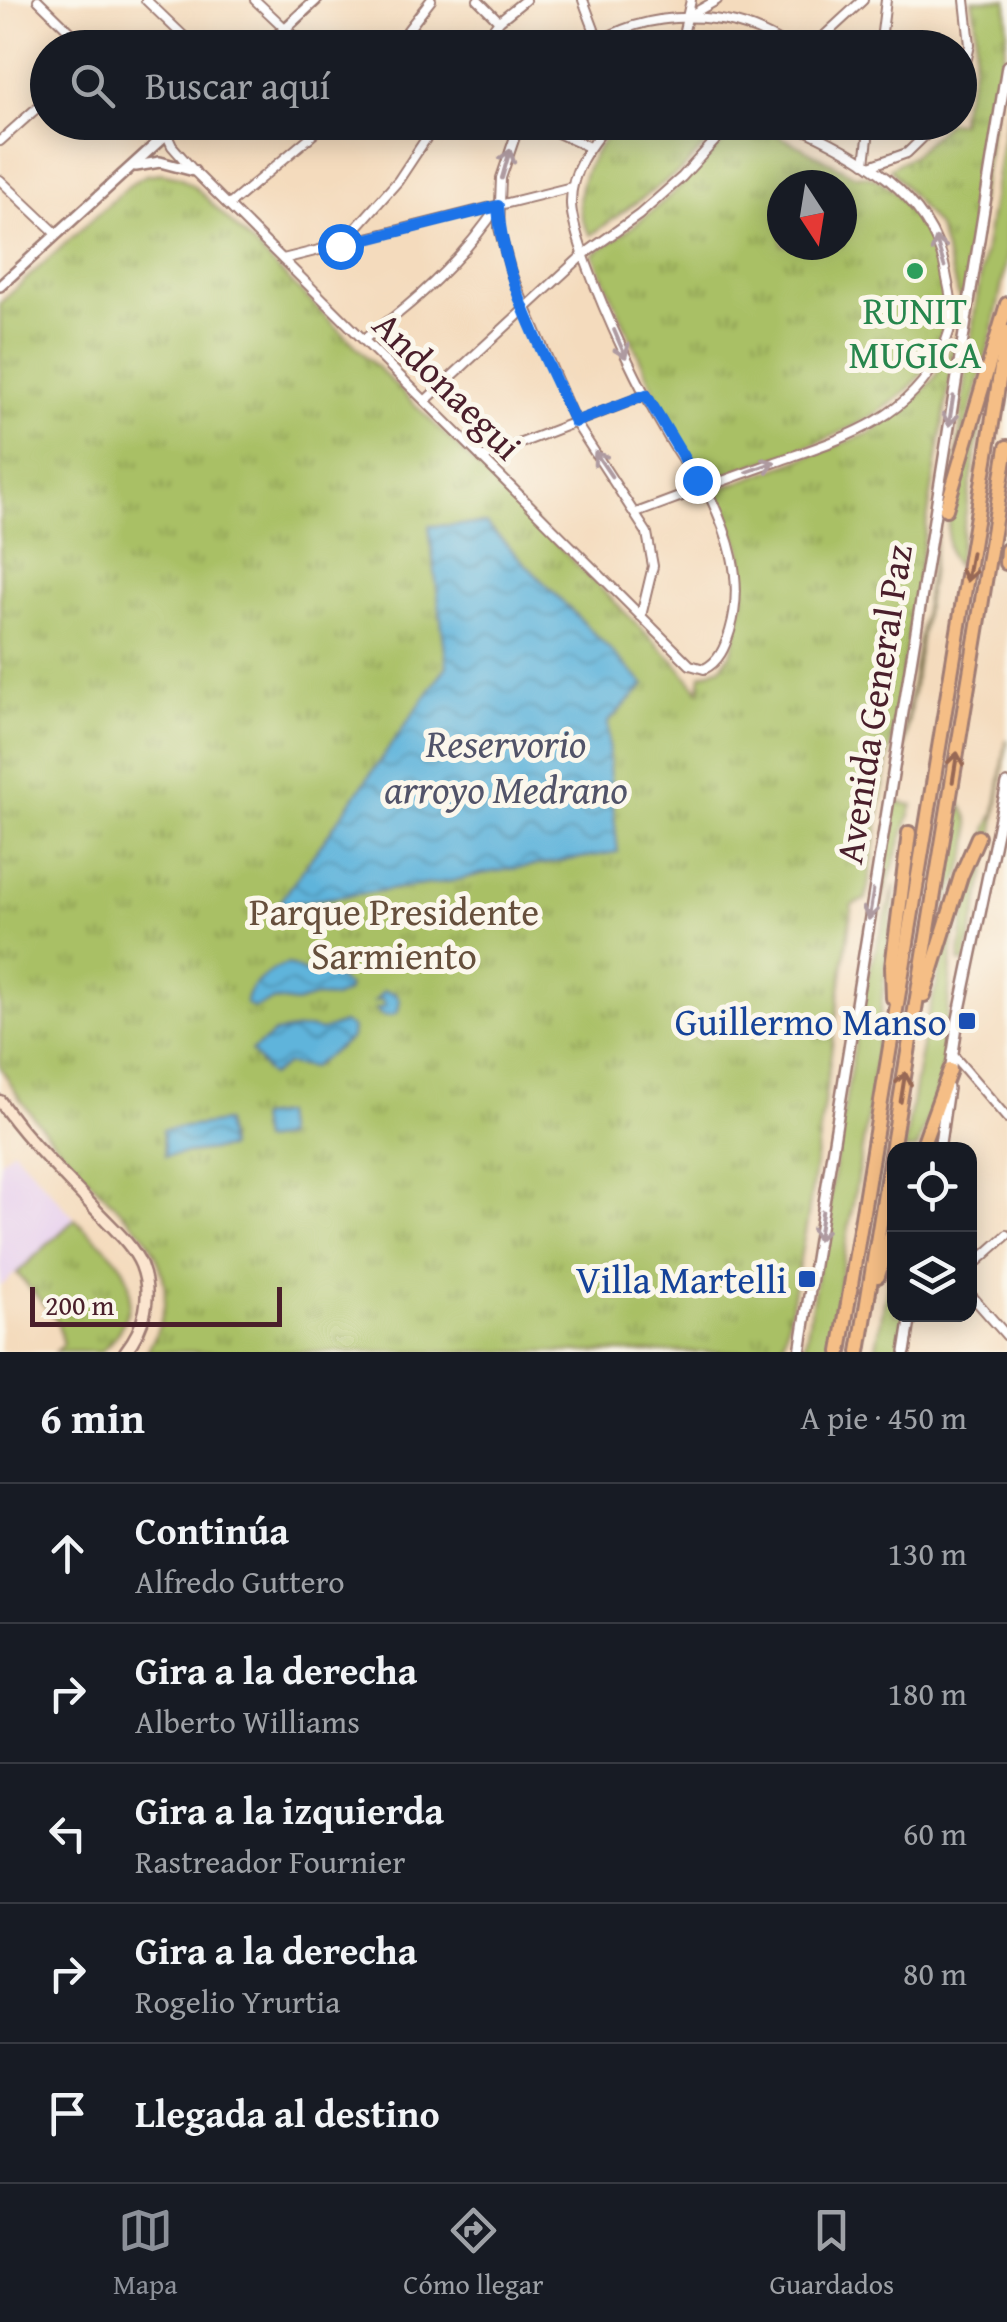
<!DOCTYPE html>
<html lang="es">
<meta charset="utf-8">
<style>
body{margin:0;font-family:"Gentium Book Plus",serif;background:#242831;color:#f1f3f6}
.controls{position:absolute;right:30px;bottom:30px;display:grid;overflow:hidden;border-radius:20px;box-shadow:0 5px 25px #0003}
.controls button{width:90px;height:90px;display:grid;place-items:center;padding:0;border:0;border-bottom:2px solid #363941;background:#171b24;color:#f1f3f6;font:50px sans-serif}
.compass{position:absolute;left:767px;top:170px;width:90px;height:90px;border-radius:50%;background:#171b24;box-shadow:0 5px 25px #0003;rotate:168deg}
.scale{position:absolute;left:30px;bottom:25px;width:252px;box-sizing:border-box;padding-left:10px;border:5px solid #4a1f2b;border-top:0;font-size:28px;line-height:35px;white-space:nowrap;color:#4a1f2b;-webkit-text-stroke:8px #fbf7ec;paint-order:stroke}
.stop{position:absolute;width:30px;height:30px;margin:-22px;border:8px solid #1a73e8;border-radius:50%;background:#fff}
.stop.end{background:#1a73e8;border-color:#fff;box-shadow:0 2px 10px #0008}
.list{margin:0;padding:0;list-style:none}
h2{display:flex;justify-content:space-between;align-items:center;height:130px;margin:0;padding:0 40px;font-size:42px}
h2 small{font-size:32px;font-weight:400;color:#9ea1a6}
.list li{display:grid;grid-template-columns:65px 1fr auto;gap:30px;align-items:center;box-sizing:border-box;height:140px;padding:0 40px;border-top:2px solid #363941}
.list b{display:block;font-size:38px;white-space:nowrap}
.list p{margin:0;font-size:32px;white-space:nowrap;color:#9ea1a6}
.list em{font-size:32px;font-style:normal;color:#9ea1a6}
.icon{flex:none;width:55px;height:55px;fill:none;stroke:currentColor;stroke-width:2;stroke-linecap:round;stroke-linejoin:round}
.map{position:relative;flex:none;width:1007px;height:1352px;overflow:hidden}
.search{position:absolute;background:#171b24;box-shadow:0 5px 25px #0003;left:30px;right:30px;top:30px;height:110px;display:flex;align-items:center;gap:25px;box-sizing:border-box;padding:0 35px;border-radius:55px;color:#9ea1a6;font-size:38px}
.sheet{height:830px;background:#171b24}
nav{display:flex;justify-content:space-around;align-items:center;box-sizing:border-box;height:140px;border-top:2px solid #363941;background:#171b24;font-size:28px;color:#9ea1a6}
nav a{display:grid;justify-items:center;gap:5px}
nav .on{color:#8c9099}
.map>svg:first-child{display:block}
.built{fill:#e8d2ee}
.green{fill:#a9c065;stroke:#7a7048;stroke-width:2.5}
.park{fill:url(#park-tufts);stroke:#7a7048;stroke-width:2.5;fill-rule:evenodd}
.water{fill:url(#water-waves);stroke:#546a83;stroke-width:2.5}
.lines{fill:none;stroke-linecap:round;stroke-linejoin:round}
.minor-casing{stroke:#9f7d74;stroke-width:12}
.tertiary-casing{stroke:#9f7d74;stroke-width:14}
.secondary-casing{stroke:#9f7d74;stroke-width:15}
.motorway-casing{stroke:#9f7d74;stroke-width:18}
.minor{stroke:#fff;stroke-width:8}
.tertiary{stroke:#fff;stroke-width:9}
.secondary{stroke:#fbe5cf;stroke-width:10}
.motorway{stroke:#f5be86;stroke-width:12}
.oneway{stroke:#ae9aa0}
.oneway2{stroke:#976754}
.route{stroke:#1a73e8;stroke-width:12}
.leisure-dot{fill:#2e9e5b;stroke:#fbf7ec;stroke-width:4}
.transit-dot{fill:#1a4fb4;stroke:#fbf7ec;stroke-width:4}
.labels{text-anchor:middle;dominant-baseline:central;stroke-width:10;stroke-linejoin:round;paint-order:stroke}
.leisure-label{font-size:38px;fill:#27864d;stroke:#fbf7ec}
.street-label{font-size:38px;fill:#4a1f2b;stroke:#fbf7ec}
.park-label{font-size:38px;fill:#664f3c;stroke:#fbf7ec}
.transit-label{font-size:38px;fill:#164399;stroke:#fbf7ec;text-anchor:end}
.water-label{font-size:40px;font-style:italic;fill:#515369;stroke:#fbf7ec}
</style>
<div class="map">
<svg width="1007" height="1352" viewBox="0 0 1007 1352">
<defs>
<pattern id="park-tufts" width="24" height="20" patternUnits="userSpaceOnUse" patternTransform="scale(2.5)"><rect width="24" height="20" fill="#a9c065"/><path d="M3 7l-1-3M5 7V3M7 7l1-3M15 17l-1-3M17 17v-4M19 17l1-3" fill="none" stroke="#8c9b53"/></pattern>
<pattern id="water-waves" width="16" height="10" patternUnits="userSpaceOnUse" patternTransform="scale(2.5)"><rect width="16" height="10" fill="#5fb4db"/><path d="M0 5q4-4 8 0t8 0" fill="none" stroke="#5092b2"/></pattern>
</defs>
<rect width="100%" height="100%" fill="#fbf7ec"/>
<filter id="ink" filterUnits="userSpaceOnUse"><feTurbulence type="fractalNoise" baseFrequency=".01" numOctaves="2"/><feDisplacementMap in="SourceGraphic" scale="20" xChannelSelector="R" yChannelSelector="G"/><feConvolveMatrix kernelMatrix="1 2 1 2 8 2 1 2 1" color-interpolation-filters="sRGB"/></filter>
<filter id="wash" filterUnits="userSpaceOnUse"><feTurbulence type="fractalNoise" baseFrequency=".0048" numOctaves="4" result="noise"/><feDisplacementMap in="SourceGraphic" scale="40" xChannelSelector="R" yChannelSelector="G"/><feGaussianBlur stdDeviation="2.25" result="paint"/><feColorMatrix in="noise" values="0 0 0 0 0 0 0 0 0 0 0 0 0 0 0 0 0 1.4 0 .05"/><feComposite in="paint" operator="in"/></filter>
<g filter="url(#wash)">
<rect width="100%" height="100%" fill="#f4dbbd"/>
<path class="built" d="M 13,1149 L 75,1219 L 0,1287 L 0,1161 Z"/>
<g class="green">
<path d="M 1007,110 L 1007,258 L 992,334 L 956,464 L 971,336 Z"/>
<path d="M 984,402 L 957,566 C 929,540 973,436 984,402 Z"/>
<path d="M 949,457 L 896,802 L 913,805 L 877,916 L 874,916 Z"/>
<path d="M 1007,739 L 993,837 L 965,963 L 959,962 L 964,921 L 988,827 L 995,813 Z"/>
<path d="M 961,805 C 985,836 955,883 943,914 Z"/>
<path d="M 966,876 L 953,944 L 942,1078 L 917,1149 L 904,1150 L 926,1023 Z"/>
<path d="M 895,885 L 872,1089 L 828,1352 L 804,1352 L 864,988 Z"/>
<path d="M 894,1249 L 894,1314 L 908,1315 L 901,1352 L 875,1352 Z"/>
</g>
<g class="park">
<path d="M 972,0 L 1007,0 L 1007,32 L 964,298 L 960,300 L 938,228 L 890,168 L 913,155 L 947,123 L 960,122 C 960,109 962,103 967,91 C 976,65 979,26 972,0 Z"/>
<path d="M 621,123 L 725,123 L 684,168 L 591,235 C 563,198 591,149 621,123 Z"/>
<path d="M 740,123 L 766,123 L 770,131 L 856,176 C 882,172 901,199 916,218 C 934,242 941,267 944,297 C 954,416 795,449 709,480 L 701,477 L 665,414 L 593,254 C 651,217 696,175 740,123 ZM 782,185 L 842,185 L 842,245 L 782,245 Z"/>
<path d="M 161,173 L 180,177 L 198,190 L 674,661 L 699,691 L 701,675 L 721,667 L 732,651 L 744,597 L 741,548 L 718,496 L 723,488 L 871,433 L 917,398 L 934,379 L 957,335 L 866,899 L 852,905 L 807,1222 L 782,1352 L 147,1352 C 170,1310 172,1279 146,1237 C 95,1183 35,1132 0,1066 L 0,303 L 132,183 L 146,175 Z"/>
<path d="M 75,1219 C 89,1234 109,1248 121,1265 C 141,1295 124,1331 101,1352 L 56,1352 L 63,1345 L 57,1320 L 17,1273 Z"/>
</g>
<g class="water">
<path d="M 486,524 L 645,685 L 608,722 L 609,768 L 618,852 L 481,874 L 453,881 L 278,905 L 447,666 L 429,526 Z"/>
<path d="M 288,964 L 313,976 L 330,972 L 347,986 L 347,992 L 334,998 L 315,997 L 296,1003 L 275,1000 L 254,1008 L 246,1004 C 245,988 272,967 288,964 Z"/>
<path d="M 383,991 L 395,993 L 400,1000 L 398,1012 C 390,1018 382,1017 376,1009 L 385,1006 L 382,999 L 375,1001 Z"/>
<path d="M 343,1023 L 352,1028 L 351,1038 L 311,1068 L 287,1064 L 270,1076 L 251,1051 L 275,1033 L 307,1028 L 322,1031 Z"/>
<path d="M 282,1114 L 285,1138 L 261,1141 L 258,1117 Z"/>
<path d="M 225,1122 L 228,1148 L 165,1156 L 162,1130 Z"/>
</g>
</g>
<g filter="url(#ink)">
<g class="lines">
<defs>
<g id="minor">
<path d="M 38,0 L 87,48"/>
<path d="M 146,0 L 196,48"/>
<path d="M 255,0 L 291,34 L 323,48"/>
<path d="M 478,0 L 499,21"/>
<path d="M 583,0 L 601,48"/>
<path d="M 687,17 L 717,0"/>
<path d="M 394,48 L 431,0"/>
<path d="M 479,48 L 499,21 L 525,0"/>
<path d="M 588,48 C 647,8 731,7 789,48"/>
<path d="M 680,48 L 691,0"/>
<path d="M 811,48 L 863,0"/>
<path d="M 880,48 L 886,0"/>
<path d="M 960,90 L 970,45 L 965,0"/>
<path d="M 161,122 L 172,146 L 194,171 L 690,665 L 704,669 C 719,662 725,647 730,631 C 745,580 729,533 705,487 C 666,454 573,256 571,204 C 570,172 590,145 610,122"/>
<path d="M 520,122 L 501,178 L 499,228 L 511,273 L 575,422 L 647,533 L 653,566 L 641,616"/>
<path d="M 533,122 L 589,147"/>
<path d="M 0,141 L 48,98"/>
<path d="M 865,163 L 870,122"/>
<path d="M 870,166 L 907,153 L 939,122"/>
<path d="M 0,180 L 57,234"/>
<path d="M 229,205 L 328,122"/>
<path d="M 341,245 L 398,181 L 437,122"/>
<path d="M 283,259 L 572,187"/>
<path d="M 364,339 C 417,302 462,260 498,206"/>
<path d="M 425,401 L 583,255 L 639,215 L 682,177 L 732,122"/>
<path d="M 482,458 L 646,395"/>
<path d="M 636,513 C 682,496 727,479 773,463 C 838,440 908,421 940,354 C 947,341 952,326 952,311 C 952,298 948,285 946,273 C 932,193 856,152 787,122"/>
<path d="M 952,1054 L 1007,1118"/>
<path d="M 970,1268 L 1007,1235"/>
<path d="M 970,1294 L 1007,1336"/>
</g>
<g id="tertiary">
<path d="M 264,48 L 316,0"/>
<path d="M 136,166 L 160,162 L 194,171"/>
<path d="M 0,286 L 180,122"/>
<path d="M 950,1073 L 958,1019 L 1007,784"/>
<path d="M 939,1150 L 948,1088"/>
<path d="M 800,1352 L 1007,66"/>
<path d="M 905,1352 L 911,1314"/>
</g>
<path id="secondary" d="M 0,1101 C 27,1141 65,1176 97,1211 C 113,1228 132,1244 141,1265 C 153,1296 145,1327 125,1352"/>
<g id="motorway">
<path d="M 946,509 L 1007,304"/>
<path d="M 1006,563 L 1007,550"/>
<path d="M 924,995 L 961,876 L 978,837"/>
<path d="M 893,998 L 892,967 L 909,833"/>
<path d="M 921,1150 L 950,1070"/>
<path d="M 878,1276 L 894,1225"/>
<path d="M 840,1352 L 1007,332"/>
<path d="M 859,1352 L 1007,447"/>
</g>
</defs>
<use href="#minor" class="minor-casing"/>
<use href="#tertiary" class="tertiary-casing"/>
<use href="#secondary" class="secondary-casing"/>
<use href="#motorway" class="motorway-casing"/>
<use href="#minor" class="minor"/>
<use href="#tertiary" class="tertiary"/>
<use href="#secondary" class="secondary"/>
<use href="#motorway" class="motorway"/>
</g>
<defs><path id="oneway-shaft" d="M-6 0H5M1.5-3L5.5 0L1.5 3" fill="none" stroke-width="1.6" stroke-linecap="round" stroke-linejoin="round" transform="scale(2.5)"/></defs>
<g class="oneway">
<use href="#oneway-shaft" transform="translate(506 164) rotate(-74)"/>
<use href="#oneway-shaft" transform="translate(940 252) rotate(-107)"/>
<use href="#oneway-shaft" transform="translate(620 344) rotate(67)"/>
<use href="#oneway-shaft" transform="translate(951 411) rotate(99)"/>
<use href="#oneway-shaft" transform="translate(603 464) rotate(-124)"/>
<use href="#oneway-shaft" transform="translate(761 467) rotate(-19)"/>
<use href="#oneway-shaft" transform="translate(871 905) rotate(99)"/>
<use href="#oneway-shaft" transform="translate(820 1226) rotate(99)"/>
</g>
<g class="oneway2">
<use href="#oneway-shaft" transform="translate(969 567) rotate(100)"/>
<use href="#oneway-shaft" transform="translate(955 767) rotate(-81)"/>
<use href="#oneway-shaft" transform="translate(903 1087) rotate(-81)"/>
</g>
</g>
<g class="lines" filter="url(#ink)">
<path class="route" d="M 340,246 L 498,206 C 502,279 545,356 575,422 L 646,395 L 697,480"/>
</g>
<circle class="leisure-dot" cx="915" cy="271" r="10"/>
<g class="transit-dot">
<rect x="957" y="1011" width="20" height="20" rx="5"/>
<rect x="797" y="1269" width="20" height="20" rx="5"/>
</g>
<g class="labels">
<g class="leisure-label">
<text x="915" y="310">RUNIT<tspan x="915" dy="44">MUGICA</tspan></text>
</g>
<g class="street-label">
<text transform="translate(448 385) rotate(45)">Andonaegui</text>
<text transform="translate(873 704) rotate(-81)">Avenida General Paz</text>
</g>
<g class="park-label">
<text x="394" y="911">Parque Presidente<tspan x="394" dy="44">Sarmiento</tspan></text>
</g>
<g class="transit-label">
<text x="947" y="1021">Guillermo Manso</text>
<text x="787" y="1279">Villa Martelli</text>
</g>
<g class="water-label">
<text x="506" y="742">Reservorio<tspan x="506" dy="46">arroyo Medrano</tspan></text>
</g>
</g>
</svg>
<div class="controls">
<button><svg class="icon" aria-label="locate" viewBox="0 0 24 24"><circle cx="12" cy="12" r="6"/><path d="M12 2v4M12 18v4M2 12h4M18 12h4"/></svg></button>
<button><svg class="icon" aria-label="layers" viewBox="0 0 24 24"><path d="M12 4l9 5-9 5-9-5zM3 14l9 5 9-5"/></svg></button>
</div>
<svg class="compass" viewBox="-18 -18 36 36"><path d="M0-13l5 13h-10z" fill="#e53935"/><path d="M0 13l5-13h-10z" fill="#9ea1a6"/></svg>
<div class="scale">200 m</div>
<div class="stop" style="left:340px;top:246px"></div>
<div class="stop end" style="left:697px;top:480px"></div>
<div class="search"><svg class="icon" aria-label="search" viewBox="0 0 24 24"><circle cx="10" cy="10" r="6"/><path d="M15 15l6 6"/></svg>Buscar aquí</div>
</div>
<section class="sheet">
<h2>6 min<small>A pie · 450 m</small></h2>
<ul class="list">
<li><svg class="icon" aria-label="ahead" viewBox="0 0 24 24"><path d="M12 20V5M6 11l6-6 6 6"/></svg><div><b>Continúa</b><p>Alfredo Guttero</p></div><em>130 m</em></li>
<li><svg class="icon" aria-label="right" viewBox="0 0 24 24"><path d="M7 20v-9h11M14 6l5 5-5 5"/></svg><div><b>Gira a la derecha</b><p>Alberto Williams</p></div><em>180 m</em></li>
<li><svg class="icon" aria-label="left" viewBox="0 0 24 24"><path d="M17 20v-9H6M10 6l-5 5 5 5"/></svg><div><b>Gira a la izquierda</b><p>Rastreador Fournier</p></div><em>60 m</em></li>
<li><svg class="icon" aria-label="right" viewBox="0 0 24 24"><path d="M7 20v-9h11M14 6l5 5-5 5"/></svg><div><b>Gira a la derecha</b><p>Rogelio Yrurtia</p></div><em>80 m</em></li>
<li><svg class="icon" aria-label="arrive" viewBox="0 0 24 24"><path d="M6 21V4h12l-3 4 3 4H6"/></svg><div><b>Llegada al destino</b></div></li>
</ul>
</section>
<nav>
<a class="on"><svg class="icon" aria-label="map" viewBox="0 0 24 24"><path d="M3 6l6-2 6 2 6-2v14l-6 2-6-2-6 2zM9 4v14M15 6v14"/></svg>Mapa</a>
<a><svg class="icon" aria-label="directions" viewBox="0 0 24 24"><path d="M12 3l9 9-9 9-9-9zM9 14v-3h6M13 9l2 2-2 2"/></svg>Cómo llegar</a>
<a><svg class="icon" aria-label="saved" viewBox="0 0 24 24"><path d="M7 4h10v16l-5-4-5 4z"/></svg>Guardados</a>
</nav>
